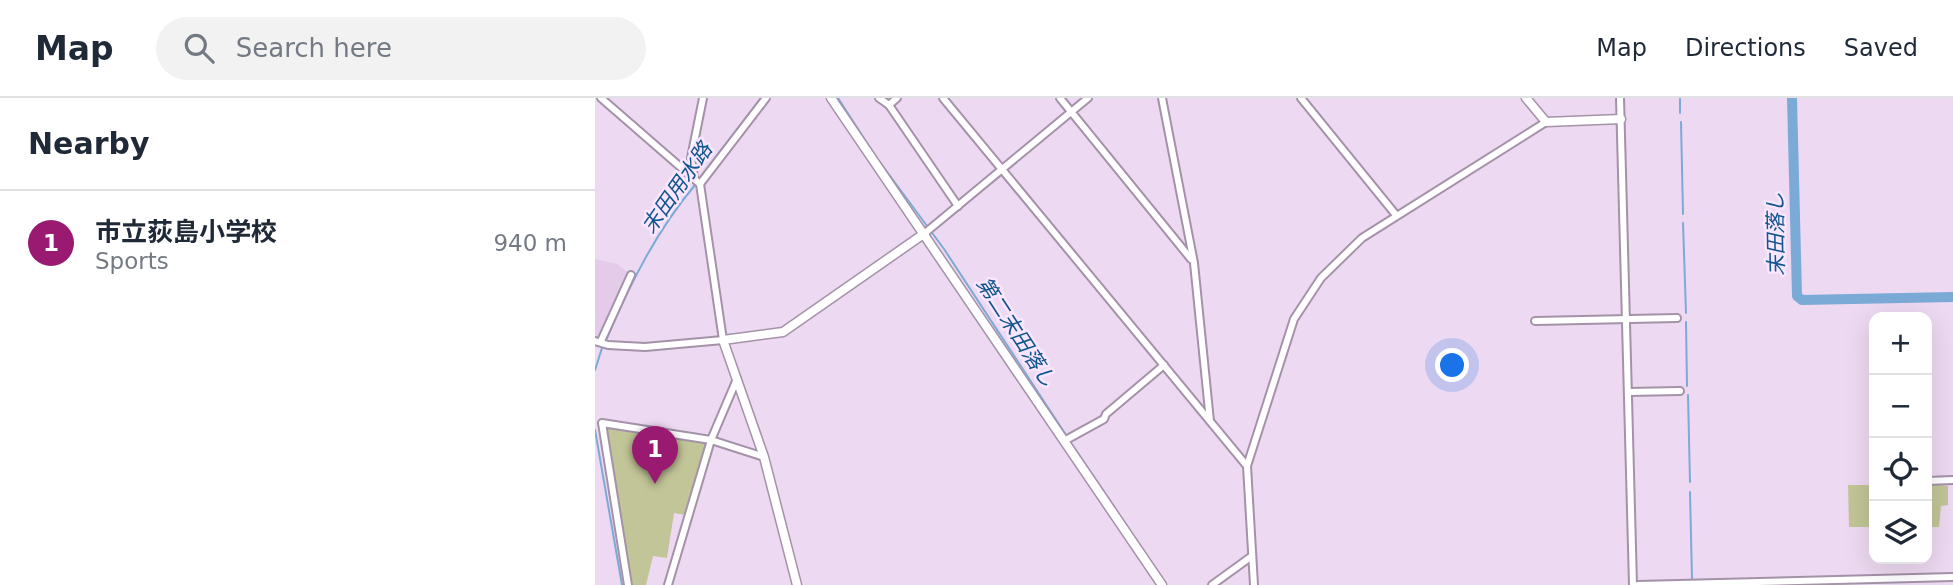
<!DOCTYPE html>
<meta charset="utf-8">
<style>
body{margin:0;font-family:"DejaVu Sans","Noto Sans JP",sans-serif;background:#f2f2f3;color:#1f2937}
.controls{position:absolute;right:21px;bottom:21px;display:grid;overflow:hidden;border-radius:14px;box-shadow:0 7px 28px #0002}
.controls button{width:63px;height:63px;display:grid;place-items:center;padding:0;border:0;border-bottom:2px solid #e0e1e3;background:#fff;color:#1f2937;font:35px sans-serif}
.you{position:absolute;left:858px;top:268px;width:24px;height:24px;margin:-18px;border:5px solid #fff;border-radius:50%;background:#1a73e8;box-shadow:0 0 0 10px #1a73e833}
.badge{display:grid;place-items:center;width:46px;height:46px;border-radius:50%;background:#991a70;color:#fff;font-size:23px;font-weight:700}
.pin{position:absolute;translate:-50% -58px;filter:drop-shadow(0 2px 4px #0008)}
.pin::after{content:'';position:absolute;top:37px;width:24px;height:21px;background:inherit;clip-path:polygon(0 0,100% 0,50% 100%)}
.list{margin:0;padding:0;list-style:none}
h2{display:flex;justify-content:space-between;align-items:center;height:91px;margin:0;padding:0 28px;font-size:30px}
h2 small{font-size:23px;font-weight:400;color:#747a83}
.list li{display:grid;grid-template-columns:46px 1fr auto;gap:21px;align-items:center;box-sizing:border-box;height:105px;padding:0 28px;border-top:2px solid #e0e1e3}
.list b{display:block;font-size:26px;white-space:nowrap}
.list p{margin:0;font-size:23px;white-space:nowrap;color:#747a83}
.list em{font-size:23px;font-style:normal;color:#747a83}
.icon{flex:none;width:38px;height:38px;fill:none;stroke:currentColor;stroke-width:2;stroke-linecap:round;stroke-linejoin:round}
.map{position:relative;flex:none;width:1358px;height:487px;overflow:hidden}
header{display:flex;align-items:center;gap:42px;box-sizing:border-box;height:98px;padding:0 35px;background:#fff;border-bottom:2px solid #e0e1e3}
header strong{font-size:33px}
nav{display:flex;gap:38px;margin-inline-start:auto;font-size:24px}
.search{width:490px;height:63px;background:#f2f2f3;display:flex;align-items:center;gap:18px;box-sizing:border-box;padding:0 24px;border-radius:38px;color:#747a83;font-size:26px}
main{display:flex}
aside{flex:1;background:#fff}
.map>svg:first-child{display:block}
.built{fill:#e4cbe9}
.green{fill:#c2c597}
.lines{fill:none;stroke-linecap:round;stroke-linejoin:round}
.stream{stroke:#7caad7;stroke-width:2}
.river{stroke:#7caad7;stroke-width:10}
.minor-casing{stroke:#a492a8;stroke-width:10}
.tertiary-casing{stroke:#a492a8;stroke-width:11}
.minor{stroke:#fff;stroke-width:6}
.tertiary{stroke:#fff;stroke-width:8}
.labels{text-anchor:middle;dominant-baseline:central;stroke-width:5;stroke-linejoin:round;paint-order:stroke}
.water-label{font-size:21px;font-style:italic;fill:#0f558e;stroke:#fae6ff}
</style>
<header>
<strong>Map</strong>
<div class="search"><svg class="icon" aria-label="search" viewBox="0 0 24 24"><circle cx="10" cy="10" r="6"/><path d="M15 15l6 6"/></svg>Search here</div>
<nav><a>Map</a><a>Directions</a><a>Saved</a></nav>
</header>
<main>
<aside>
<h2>Nearby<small></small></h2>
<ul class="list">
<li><span class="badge">1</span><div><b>市立荻島小学校</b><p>Sports</p></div><em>940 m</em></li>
</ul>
</aside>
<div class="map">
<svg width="1358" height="487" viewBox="0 0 1358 487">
<rect width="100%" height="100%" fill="#edd9f1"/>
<path class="built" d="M 0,161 L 22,166 L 34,175 L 3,240 L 0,240 Z"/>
<g class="green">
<path d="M 11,328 L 113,343 L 91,417 L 79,415 L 72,460 L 58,458 L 51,487 L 36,487 Z"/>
<path d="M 1332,386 L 1353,388 L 1353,407 L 1346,408 L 1344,429 L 1332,429 Z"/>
<path d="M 1253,387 L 1279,387 L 1279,429 L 1254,429 Z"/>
</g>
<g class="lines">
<g class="stream">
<path d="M 243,0 L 281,59 L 349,151 L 471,337"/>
<path d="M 1085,0 L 1085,15"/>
<path d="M 1086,24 L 1088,116"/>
<path d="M 103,82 L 166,0"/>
<path d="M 1088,125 L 1091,215"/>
<path d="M 1091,224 L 1092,288"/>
<path d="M 12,240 C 35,186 62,132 100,87"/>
<path d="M 0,272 L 7,250"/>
<path d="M 1093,297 L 1095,384"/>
<path d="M 0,332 L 27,487"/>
<path d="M 474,342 L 520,410"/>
<path d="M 1095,394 L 1097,481"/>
</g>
<path class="river" d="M 1197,0 L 1202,198 L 1207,202 L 1358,199"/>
<defs>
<g id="minor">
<path d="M 284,0 L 294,7 L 363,108"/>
<path d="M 348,0 L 652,368"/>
<path d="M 465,0 L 596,161"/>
<path d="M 567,0 L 599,165 L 615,323"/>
<path d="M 706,0 L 801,117"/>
<path d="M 1025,0 L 1038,487"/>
<path d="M 294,7 L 302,0"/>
<path d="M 99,80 L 96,60 L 108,0"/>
<path d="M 105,86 L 171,0"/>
<path d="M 330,135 L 493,0"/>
<path d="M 940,223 L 1082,220"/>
<path d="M 0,243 L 13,247 L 50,249 L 128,242 L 105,86 L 6,0"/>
<path d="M 6,243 L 36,177"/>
<path d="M 1033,294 L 1085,293"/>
<path d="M 469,343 L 509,321 L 511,316 L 569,267"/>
<path d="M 1332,383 L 1358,382"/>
<path d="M 33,487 L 7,325 L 116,342 L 169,359"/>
<path d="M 73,487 L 116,342 L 142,281"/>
<path d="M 617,487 L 657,458"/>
<path d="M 659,487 L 652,368 L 699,221 L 726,180 L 767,140 L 951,24"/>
<path d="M 1043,487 L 1358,479"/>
</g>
<g id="tertiary">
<path d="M 236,0 L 567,487"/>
<path d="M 931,0 L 951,24 L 1026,21"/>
<path d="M 202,487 L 169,359 L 128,242 L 188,234 L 330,135"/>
</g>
</defs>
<use href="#minor" class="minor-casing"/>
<use href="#tertiary" class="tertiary-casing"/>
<use href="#minor" class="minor"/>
<use href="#tertiary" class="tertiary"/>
</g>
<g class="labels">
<g class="water-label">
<text transform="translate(82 90) rotate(-55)">末田用水路</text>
<text transform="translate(1181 136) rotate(-91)">末田落し</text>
<text transform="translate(421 234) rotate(57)">第二末田落し</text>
</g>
</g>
</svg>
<div class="controls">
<button>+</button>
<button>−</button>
<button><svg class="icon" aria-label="locate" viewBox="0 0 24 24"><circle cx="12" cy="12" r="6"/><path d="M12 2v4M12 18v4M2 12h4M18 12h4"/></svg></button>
<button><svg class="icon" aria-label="layers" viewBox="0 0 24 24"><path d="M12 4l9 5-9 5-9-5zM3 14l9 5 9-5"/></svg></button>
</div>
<div class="you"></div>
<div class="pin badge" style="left:60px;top:386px">1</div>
</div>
</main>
